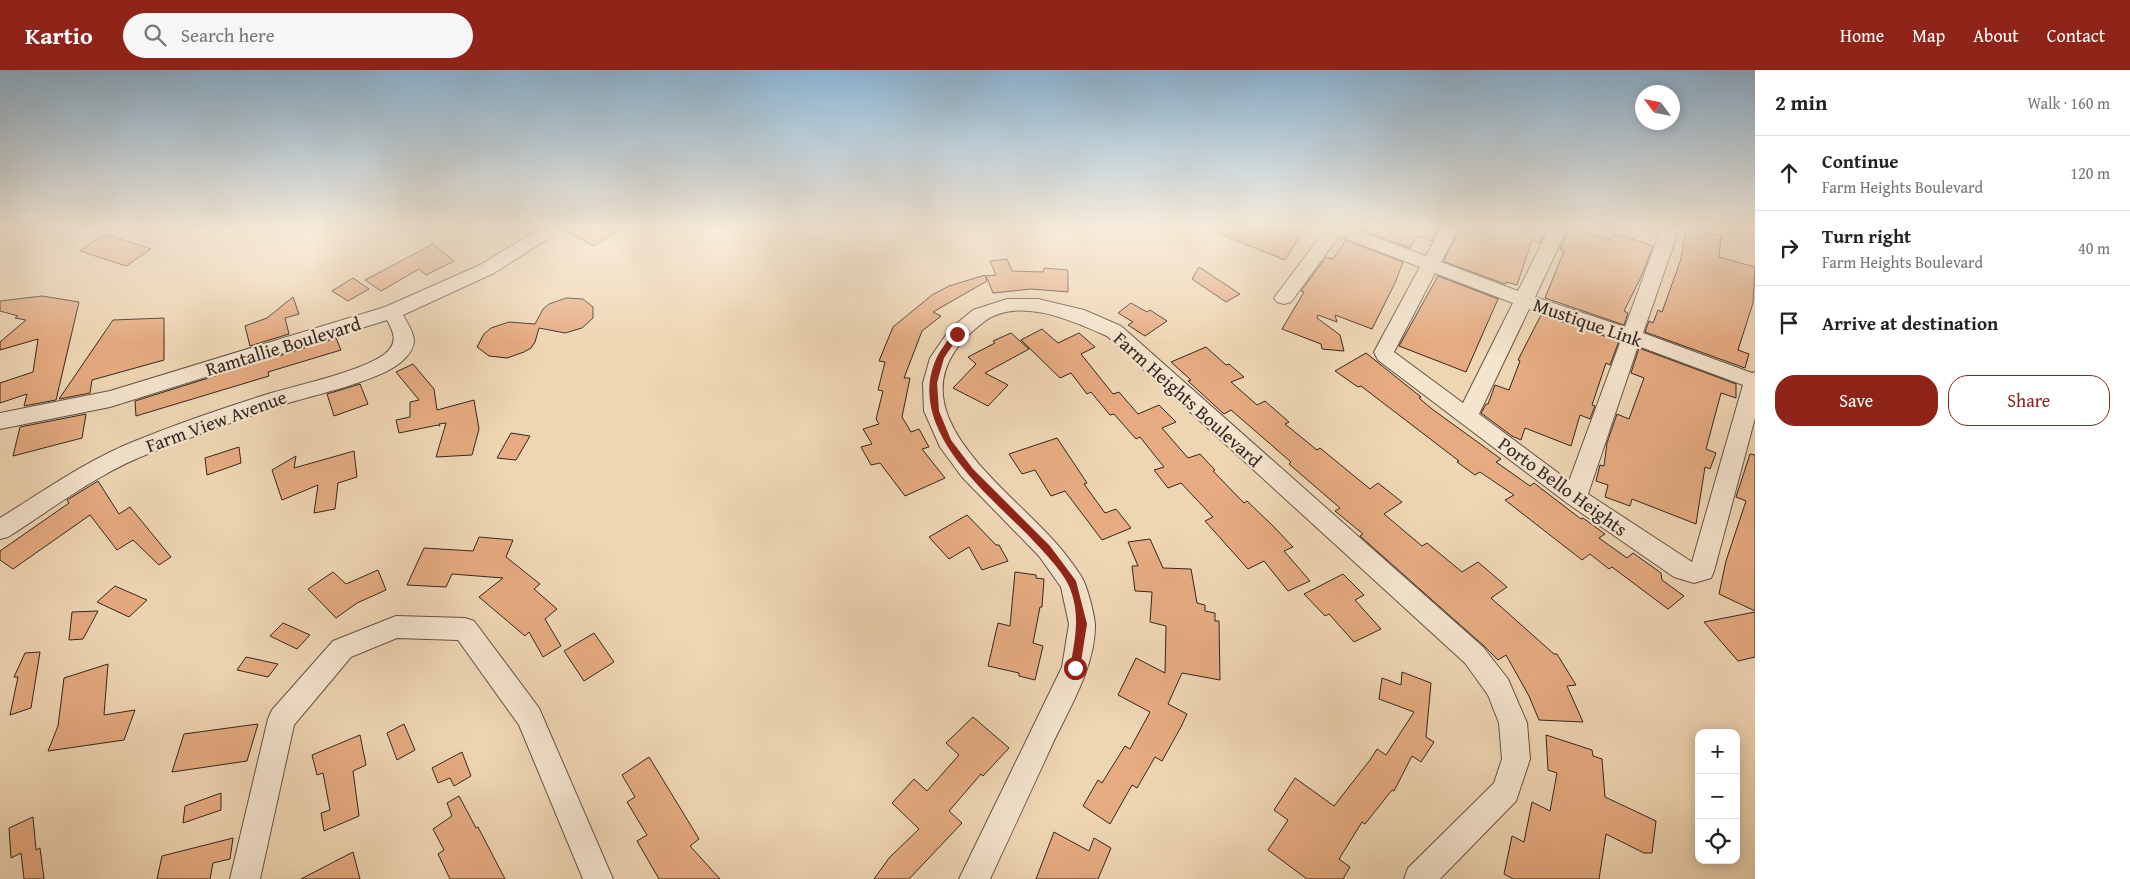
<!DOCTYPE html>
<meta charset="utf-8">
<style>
body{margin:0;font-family:"Gentium Book Plus",serif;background:#f6f6f6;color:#222}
.controls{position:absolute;right:15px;bottom:15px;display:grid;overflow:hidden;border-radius:10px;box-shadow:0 2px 12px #0003}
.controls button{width:45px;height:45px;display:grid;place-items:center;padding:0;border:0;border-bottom:1px solid #e0e0e0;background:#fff;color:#222;font:25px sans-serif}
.compass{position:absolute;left:1635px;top:15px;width:45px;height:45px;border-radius:50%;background:#fff;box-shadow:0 2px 12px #0003;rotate:302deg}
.stop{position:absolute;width:15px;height:15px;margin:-11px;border:4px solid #8f2418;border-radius:50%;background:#fff}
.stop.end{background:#8f2418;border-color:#fff;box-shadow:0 1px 5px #0008}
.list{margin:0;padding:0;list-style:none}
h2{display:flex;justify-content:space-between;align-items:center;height:65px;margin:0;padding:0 20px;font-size:21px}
h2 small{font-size:16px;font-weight:400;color:#767676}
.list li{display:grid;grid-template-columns:32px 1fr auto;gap:15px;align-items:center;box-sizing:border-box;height:75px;padding:0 20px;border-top:1px solid #e0e0e0}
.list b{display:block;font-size:19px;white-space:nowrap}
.list p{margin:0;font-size:16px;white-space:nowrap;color:#767676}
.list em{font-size:16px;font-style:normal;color:#767676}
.actions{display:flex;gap:10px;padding:15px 20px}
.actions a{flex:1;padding:11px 0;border:1px solid #8f2418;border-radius:20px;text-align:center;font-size:18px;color:#8f2418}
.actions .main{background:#8f2418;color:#fff}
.icon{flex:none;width:28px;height:28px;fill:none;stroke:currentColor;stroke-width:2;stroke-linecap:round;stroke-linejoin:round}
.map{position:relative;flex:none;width:1755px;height:809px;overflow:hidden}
header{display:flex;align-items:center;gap:30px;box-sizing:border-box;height:70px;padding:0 25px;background:#8f2418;color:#fff}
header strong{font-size:24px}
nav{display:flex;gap:28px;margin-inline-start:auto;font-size:18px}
.search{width:350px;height:45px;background:#f6f6f6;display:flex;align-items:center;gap:12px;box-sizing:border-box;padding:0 18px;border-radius:28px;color:#767676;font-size:19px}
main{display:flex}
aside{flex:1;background:#fff}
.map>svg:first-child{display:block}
.building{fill:#e6ab81;stroke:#342721}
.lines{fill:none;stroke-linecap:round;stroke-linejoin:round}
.street-casing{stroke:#635346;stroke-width:2}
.street{fill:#f5e4ce;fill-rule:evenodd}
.route{fill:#8f2418}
.labels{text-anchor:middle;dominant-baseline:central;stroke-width:4.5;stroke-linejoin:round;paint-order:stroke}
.street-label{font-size:19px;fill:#342721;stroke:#f5e4ce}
</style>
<header>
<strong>Kartio</strong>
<div class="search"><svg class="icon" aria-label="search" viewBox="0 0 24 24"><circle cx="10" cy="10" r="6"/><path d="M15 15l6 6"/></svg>Search here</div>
<nav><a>Home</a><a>Map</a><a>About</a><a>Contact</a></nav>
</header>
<main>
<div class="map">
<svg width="1755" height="809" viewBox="0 0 1755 809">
<rect width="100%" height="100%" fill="#efd6b3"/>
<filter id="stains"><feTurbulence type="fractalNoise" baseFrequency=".004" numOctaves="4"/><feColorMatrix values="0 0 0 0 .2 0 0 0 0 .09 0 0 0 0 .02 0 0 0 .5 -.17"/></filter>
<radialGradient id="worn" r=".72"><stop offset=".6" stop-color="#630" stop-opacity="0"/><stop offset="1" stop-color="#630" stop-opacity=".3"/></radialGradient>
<g class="building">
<path d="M 562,159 L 621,159 L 594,176 Z"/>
<path d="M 1207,159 L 1304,159 L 1285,190 Z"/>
<path d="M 1357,159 L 1438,159 L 1432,171 L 1417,166 L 1410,178 Z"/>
<path d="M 1460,159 L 1547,159 L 1540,173 L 1532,170 L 1517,215 L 1506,212 L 1505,214 L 1445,192 L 1444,190 Z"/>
<path d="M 1569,159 L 1575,159 L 1611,170 L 1614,163 L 1653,176 L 1641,207 L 1624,241 L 1628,243 L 1624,255 L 1545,228 L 1564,181 L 1560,179 Z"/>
<path d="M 1686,159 L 1694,159 L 1721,166 L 1719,187 L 1755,197 L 1753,233 L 1738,280 L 1749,284 L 1745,298 L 1645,262 L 1649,251 L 1653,253 L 1658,240 L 1662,242 L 1681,189 Z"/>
<path d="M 104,164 L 151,179 L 126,196 L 80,181 Z"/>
<path d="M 1346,170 L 1403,192 L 1395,213 L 1372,259 L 1335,245 L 1337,252 L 1318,245 L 1317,248 L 1340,265 L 1344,281 L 1322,279 L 1321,274 L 1282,259 L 1304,222 L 1301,221 L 1326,187 L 1333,189 Z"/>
<path d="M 433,174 L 454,191 L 426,205 L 419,199 L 381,221 L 365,210 Z"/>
<path d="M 1007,189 L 1012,201 L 1043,202 L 1044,198 L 1068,200 L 1068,222 L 1031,219 L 993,223 L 986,206 L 996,205 L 990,191 Z"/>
<path d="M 1199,197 L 1240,224 L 1226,232 L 1192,209 Z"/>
<path d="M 985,205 L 987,211 L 933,242 L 941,246 L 922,261 L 904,308 L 910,308 L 902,347 L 911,362 L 919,359 L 929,377 L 922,379 L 945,408 L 905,426 L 880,393 L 871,395 L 861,377 L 872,374 L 863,359 L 879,354 L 876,349 L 883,321 L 878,320 L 885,292 L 879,291 L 893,257 L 932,225 L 949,216 Z"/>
<path d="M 1438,206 L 1498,229 L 1466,302 L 1399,276 Z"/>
<path d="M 353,208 L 369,219 L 348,231 L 332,221 Z"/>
<path d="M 42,226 L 79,232 L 56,330 L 24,336 L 27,324 L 0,333 L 0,313 L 33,302 L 38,269 L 0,280 L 0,272 L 26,250 L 15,248 L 18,246 L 0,241 L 0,231 Z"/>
<path d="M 293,227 L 299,244 L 285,248 L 289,264 L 250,276 L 245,256 L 267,248 Z"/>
<path d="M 566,228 L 583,229 L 593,237 L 593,248 L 582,258 L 565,263 L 539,258 L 535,272 L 531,278 L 524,282 L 507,288 L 489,286 L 477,277 L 484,264 L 491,258 L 509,252 L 535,254 L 543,239 L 549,234 Z"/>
<path d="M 1131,233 L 1147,242 L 1150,240 L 1167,251 L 1145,266 L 1128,255 L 1133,252 L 1118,243 Z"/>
<path d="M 1541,245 L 1619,271 L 1610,295 L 1606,293 L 1592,335 L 1595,336 L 1590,349 L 1580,345 L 1571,376 L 1525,358 L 1521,370 L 1512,366 L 1481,343 L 1486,334 L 1488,334 L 1495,315 L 1509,320 L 1520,291 L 1518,290 Z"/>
<path d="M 164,248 L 164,290 L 92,310 L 90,323 L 59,329 L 113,250 Z"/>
<path d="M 1042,259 L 1058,273 L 1079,263 L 1095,277 L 1081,284 L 1113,324 L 1119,322 L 1138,344 L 1159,335 L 1176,352 L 1162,358 L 1188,388 L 1200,384 L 1215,400 L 1213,401 L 1244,433 L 1247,431 L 1273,456 L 1293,477 L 1284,481 L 1310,511 L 1288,521 L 1264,491 L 1248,499 L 1205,451 L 1213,447 L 1181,413 L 1168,418 L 1154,400 L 1164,397 L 1140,367 L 1136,369 L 1114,344 L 1110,345 L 1091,322 L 1087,324 L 1071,303 L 1060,308 L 1021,270 Z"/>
<path d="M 1011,263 L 1029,279 L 985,303 L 1008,315 L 988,336 L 953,318 L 976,294 L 968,287 L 995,273 L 993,271 Z"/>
<path d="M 336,268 L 341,280 L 268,302 L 269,306 L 136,346 L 135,331 Z"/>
<path d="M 1206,277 L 1226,295 L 1229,294 L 1244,307 L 1231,312 L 1257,335 L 1265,331 L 1289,352 L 1285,354 L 1317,380 L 1320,378 L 1370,419 L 1378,413 L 1402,432 L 1384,444 L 1422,476 L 1427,473 L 1462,502 L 1478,492 L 1507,517 L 1491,528 L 1554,584 L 1557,584 L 1576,615 L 1567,616 L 1583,652 L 1539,650 L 1529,626 L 1506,585 L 1498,590 L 1484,576 L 1360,466 L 1363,464 L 1335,441 L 1340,438 L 1289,394 L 1291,392 L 1231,340 L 1224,344 L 1188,311 L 1191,310 L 1171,292 Z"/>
<path d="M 1639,278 L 1736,314 L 1736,328 L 1721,323 L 1706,379 L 1716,383 L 1710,399 L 1705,397 L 1696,454 L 1632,429 L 1630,436 L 1605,427 L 1608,415 L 1596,411 L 1600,395 L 1604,396 L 1607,373 L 1617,344 L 1629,349 L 1644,308 L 1631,303 Z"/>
<path d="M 1366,283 L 1421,327 L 1419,328 L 1432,339 L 1501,389 L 1496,392 L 1530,416 L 1534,413 L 1581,449 L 1583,448 L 1605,464 L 1599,468 L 1627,488 L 1633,483 L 1661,503 L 1662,510 L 1684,526 L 1668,539 L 1612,497 L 1609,499 L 1590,484 L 1582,490 L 1505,430 L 1514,425 L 1480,402 L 1475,405 L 1457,392 L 1459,391 L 1361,316 L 1358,317 L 1335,301 Z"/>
<path d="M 413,294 L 434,319 L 437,340 L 474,330 L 479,359 L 472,385 L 436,387 L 446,353 L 439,354 L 440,356 L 438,355 L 399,363 L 396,350 L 410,347 L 410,332 L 419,330 L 396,302 Z"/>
<path d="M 360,314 L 368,334 L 334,346 L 327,324 Z"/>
<path d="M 86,344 L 82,368 L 13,386 L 20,357 Z"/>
<path d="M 511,363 L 530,366 L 516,390 L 497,388 Z"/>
<path d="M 1057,368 L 1087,413 L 1084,414 L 1105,443 L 1116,439 L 1131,458 L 1102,470 L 1065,421 L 1051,426 L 1035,400 L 1022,404 L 1009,384 Z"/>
<path d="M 239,377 L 241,393 L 207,405 L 205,388 Z"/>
<path d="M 354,381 L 357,407 L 338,413 L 335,439 L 314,443 L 318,415 L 282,430 L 272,400 L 296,386 L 294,398 Z"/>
<path d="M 1750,384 L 1755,385 L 1755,541 L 1719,524 L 1726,491 L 1746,431 L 1736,427 Z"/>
<path d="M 98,411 L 119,444 L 130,437 L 171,487 L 159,495 L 133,470 L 117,480 L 90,445 L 13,499 L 0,490 L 0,481 L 69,433 L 67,430 Z"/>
<path d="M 967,445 L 996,475 L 999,475 L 1008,491 L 982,500 L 969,477 L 949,489 L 929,467 Z"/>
<path d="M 479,467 L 513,470 L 506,487 L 540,514 L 534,519 L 557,539 L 545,549 L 561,576 L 543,587 L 529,562 L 525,566 L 479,527 L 503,508 L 452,504 L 446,517 L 407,515 L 424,478 L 473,481 Z"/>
<path d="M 1150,469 L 1163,498 L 1191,499 L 1197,533 L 1205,535 L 1205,541 L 1215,543 L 1215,551 L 1219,551 L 1220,610 L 1182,603 L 1168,634 L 1187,644 L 1181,657 L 1162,691 L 1155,687 L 1137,718 L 1132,715 L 1110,754 L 1083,736 L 1098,710 L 1102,713 L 1125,676 L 1130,679 L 1150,642 L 1118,625 L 1136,588 L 1165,603 L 1166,556 L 1150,552 L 1152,522 L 1135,521 L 1132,496 L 1138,496 L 1128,472 Z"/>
<path d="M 378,500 L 386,520 L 357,533 L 336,548 L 308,519 L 333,502 L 346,514 Z"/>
<path d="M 1015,502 L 1036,505 L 1036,508 L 1044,509 L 1042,537 L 1040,537 L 1033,573 L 1043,576 L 1035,610 L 1019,606 L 1019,603 L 988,596 L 998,553 L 1010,556 Z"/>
<path d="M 1343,504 L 1364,525 L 1355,530 L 1381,559 L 1354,572 L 1329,544 L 1325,546 L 1304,524 Z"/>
<path d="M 115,516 L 147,530 L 129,547 L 97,532 Z"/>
<path d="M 98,541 L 83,569 L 69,570 L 72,542 Z"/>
<path d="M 1755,542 L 1755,587 L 1738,591 L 1704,552 Z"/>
<path d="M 283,553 L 310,565 L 297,579 L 270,566 Z"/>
<path d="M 594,563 L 614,592 L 584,611 L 564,581 Z"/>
<path d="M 40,582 L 31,638 L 10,645 L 18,607 L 14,607 L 25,583 Z"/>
<path d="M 246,587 L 278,594 L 268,607 L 237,600 Z"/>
<path d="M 108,594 L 104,645 L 135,640 L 124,670 L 48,681 L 58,656 L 64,608 Z"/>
<path d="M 1402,602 L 1431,613 L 1426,667 L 1434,672 L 1421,692 L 1412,686 L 1394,721 L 1392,720 L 1365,754 L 1362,752 L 1339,789 L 1350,797 L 1343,809 L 1307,809 L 1268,780 L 1288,750 L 1274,740 L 1295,708 L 1334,736 L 1370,690 L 1377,679 L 1386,685 L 1414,642 L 1379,629 L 1382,608 L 1401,615 Z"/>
<path d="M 973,647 L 1009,678 L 983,706 L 981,704 L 949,741 L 962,753 L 909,809 L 874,809 L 889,788 L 919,759 L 892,733 L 914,709 L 927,721 L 959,685 L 946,673 Z"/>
<path d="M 258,654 L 247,691 L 172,702 L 184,664 Z"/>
<path d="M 404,654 L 415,680 L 397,690 L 387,663 Z"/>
<path d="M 360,665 L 366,695 L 353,701 L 359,746 L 324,761 L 321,743 L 330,740 L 323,703 L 317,705 L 312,685 Z"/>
<path d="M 1546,665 L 1592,680 L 1593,686 L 1602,689 L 1605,727 L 1656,751 L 1652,783 L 1644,783 L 1606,764 L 1599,809 L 1513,809 L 1504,804 L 1512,766 L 1524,772 L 1532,732 L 1550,741 L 1557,703 L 1548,700 Z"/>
<path d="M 462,682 L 471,706 L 454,716 L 450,708 L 438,713 L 432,698 Z"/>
<path d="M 649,687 L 699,769 L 690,776 L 720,809 L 659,809 L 637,771 L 647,765 L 627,732 L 635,727 L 622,705 Z"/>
<path d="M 221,723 L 221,740 L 183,753 L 185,736 Z"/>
<path d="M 459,726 L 476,758 L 478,757 L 505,809 L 450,809 L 438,784 L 444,780 L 433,759 L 452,746 L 447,733 Z"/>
<path d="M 33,747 L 36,780 L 40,778 L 44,809 L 24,809 L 21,783 L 11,788 L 9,758 Z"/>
<path d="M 1054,762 L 1089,781 L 1094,768 L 1111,778 L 1098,809 L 1036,809 Z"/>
<path d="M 233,768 L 230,789 L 213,793 L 210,809 L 157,809 L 162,786 Z"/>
<path d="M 353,782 L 360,809 L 301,809 Z"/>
</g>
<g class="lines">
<defs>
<g id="street">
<path d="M 539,159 L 560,159 L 557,163 L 494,203 L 403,245 C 415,266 421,275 400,293 C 378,311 314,325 285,334 C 241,349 196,365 153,382 C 101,401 55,437 8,467 L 0,469 L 0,448 C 44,421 87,390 135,371 C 179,353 226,337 271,323 C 299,315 366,300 386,283 C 398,272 394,263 387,250 L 110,337 L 0,359 L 0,343 L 110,321 L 385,237 L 480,195 Z"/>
<path d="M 1326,159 L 1353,159 L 1426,186 L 1440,159 L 1458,159 L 1441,192 L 1518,221 L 1549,159 L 1567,159 L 1535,227 L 1625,257 L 1661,159 L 1679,159 L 1643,263 L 1752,303 L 1755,302 L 1755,348 L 1714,501 L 1711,508 L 1694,513 L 1674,507 L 1567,433 L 1378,290 L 1374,282 L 1420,197 L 1339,166 L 1291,232 L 1284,234 L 1277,232 L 1274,228 L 1277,224 ZM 1435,203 L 1513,233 L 1463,333 L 1394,282 ZM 1529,239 L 1621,270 L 1569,411 L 1479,344 ZM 1638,276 L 1743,315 L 1692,492 L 1588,424 Z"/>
<path d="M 1007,229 L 1038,229 L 1084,240 L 1121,256 L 1483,577 L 1508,609 L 1527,653 L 1530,689 L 1516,731 L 1440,809 L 1404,809 L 1408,798 L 1494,713 L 1502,689 L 1499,653 L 1488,625 L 1465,593 L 1107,266 C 1073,251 1019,226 985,251 C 878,331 1001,411 1055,472 C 1064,482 1073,494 1081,506 C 1087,515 1094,543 1095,554 C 1096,595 1069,639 1052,675 C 1032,719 1011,764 990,809 L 959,809 L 1062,597 L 1069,554 L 1061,517 L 1039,486 L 962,407 L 940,377 L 924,341 L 923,313 L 930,288 L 950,259 L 973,240 Z"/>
<path d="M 396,546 L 465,548 L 474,551 L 539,638 L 613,809 L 583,809 L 519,655 L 458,570 L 397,568 L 351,587 L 294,655 L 260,809 L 230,809 L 268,649 L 272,640 L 333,571 Z"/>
</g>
</defs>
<use href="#street" class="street-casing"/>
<use href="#street" class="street"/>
</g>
<linearGradient id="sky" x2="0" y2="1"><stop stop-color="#8bb5d5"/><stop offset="0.58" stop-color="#f8eddd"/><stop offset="1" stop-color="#f8eddd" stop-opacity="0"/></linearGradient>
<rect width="1755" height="272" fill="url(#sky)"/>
<path class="route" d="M 954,262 L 960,264 L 944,288 L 937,313 L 939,341 L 951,370 L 973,399 L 1050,476 L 1076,511 L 1087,554 L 1080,598 L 1075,602 L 1070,598 C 1075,569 1081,544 1069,516 C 1062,500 1040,478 1028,465 C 985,422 904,357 937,287 C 941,279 948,270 954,262 Z"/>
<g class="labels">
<g class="street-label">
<text transform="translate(1588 252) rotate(19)">Mustique Link</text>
<text transform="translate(283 276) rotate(-17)">Ramtallie Boulevard</text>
<text transform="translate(1188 329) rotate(42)">Farm Heights Boulevard</text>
<text transform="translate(216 351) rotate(-20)">Farm View Avenue</text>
<text transform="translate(1563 416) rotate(36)">Porto Bello Heights</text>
</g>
</g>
<rect width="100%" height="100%" filter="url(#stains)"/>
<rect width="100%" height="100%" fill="url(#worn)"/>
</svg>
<div class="controls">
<button>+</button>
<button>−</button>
<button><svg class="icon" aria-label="locate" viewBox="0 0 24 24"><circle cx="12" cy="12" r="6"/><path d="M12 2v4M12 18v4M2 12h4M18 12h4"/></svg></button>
</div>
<svg class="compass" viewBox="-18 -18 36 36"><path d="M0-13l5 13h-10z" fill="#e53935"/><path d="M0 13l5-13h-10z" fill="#767676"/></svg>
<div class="stop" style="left:1075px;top:598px"></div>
<div class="stop end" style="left:957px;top:264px"></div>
</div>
<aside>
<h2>2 min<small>Walk · 160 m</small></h2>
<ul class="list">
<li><svg class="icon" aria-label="ahead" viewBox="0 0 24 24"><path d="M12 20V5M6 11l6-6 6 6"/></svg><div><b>Continue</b><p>Farm Heights Boulevard</p></div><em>120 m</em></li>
<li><svg class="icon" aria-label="right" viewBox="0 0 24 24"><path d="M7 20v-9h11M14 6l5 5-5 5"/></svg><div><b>Turn right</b><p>Farm Heights Boulevard</p></div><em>40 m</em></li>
<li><svg class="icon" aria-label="arrive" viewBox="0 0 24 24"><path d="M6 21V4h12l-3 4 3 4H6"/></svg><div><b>Arrive at destination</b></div></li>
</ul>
<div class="actions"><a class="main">Save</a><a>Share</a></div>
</aside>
</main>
